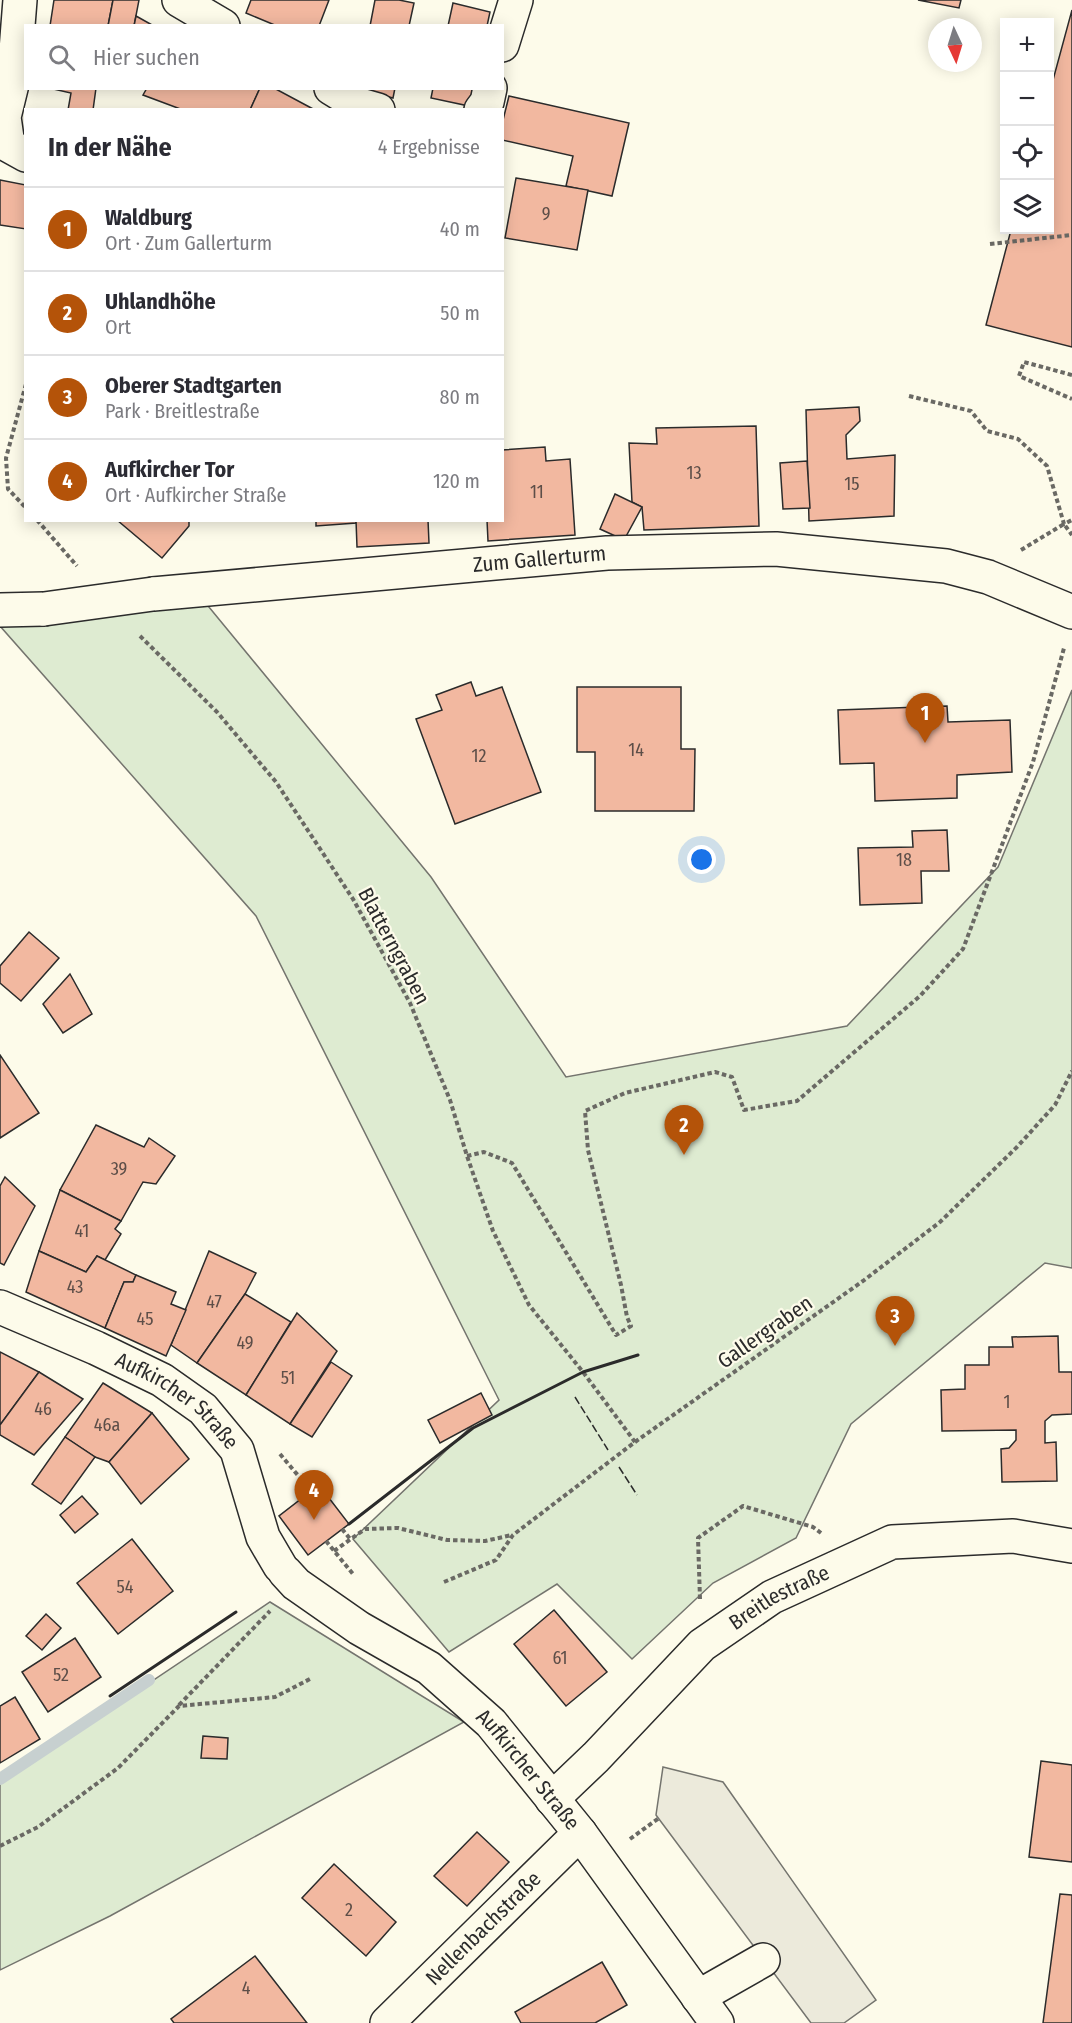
<!DOCTYPE html>
<html lang="de">
<meta charset="utf-8">
<style>
body{margin:0;font-family:"Fira Sans Condensed",sans-serif;background:#f2f2f3;color:#2b2b33}
.controls{position:absolute;right:18px;top:18px;display:grid;overflow:hidden;border-radius:0px;box-shadow:0 3px 15px #0003}
.controls button{width:54px;height:54px;display:grid;place-items:center;padding:0;border:0;border-bottom:2px solid #e1e1e2;background:#fff;color:#2b2b33;font:30px sans-serif}
.compass{position:absolute;left:928px;top:18px;width:54px;height:54px;border-radius:50%;background:#fff;box-shadow:0 3px 15px #0003;rotate:176deg}
.you{position:absolute;left:702px;top:860px;width:21px;height:21px;margin:-15px;border:4px solid #fff;border-radius:50%;background:#1a73e8;box-shadow:0 0 0 9px #1a73e833}
.badge{display:grid;place-items:center;width:39px;height:39px;border-radius:50%;background:#b45309;color:#fff;font-size:20px;font-weight:700}
.pin{position:absolute;translate:-50% -50px;filter:drop-shadow(0 2px 3px #0008)}
.pin::after{content:'';position:absolute;top:32px;width:21px;height:18px;background:inherit;clip-path:polygon(0 0,100% 0,50% 100%)}
.list{margin:0;padding:0;list-style:none}
h2{display:flex;justify-content:space-between;align-items:center;height:78px;margin:0;padding:0 24px;font-size:26px}
h2 small{font-size:20px;font-weight:400;color:#7c7c81}
.list li{display:grid;grid-template-columns:39px 1fr auto;gap:18px;align-items:center;box-sizing:border-box;height:84px;padding:0 24px;border-top:2px solid #e1e1e2}
.list b{display:block;font-size:22px;white-space:nowrap}
.list p{margin:0;font-size:20px;white-space:nowrap;color:#7c7c81}
.list em{font-size:20px;font-style:normal;color:#7c7c81}
.icon{flex:none;width:33px;height:33px;fill:none;stroke:currentColor;stroke-width:2;stroke-linecap:round;stroke-linejoin:round}
.map{position:relative;flex:none;width:1072px;height:2023px;overflow:hidden}
.search{position:absolute;background:#fff;box-shadow:0 3px 15px #0003;left:24px;top:24px;width:480px;height:66px;display:flex;align-items:center;gap:15px;box-sizing:border-box;padding:0 21px;border-radius:0px;color:#7c7c81;font-size:22px}
.panel{position:absolute;background:#fff;box-shadow:0 3px 15px #0003;left:24px;top:108px;width:480px;height:414px;border-radius:0px}
.map>svg:first-child{display:block}
.park{fill:#deebd1;stroke:#74746e;stroke-width:1.5}
.parking{fill:#eceadb;stroke:#74746e;stroke-width:1.5}
.lines{fill:none;stroke-linecap:round;stroke-linejoin:round}
.stream{stroke:#c7d0d0;stroke-width:12}
.building{fill:#f2b8a0;stroke:#2b2b2b;stroke-width:1.5}
.minor-casing{stroke:#2b2b2b;stroke-width:36}
.path{stroke:#6a6964;stroke-width:4;stroke-dasharray:4.5 3;stroke-linecap:butt}
.minor{stroke:#fdfbea;stroke-width:33}
.minor-bridge-casing{stroke:#2b2b2b;stroke-width:36;stroke-linecap:butt}
.minor-bridge{stroke:#fdfbea;stroke-width:33}
.fence{stroke:#2b2b2b;stroke-width:1.5;stroke-dasharray:8 3;stroke-linecap:butt}
.wall{stroke:#2b2b2b;stroke-width:3}
.labels{text-anchor:middle;dominant-baseline:central;stroke-width:4.5;stroke-linejoin:round;paint-order:stroke}
.number-label{font-size:18px;fill:#5d4e48}
.street-label{font-size:21px;fill:#2b2b2b;stroke:#fdfbea}
</style>
<div class="map">
<svg width="1072" height="2023" viewBox="0 0 1072 2023">
<rect width="100%" height="100%" fill="#fdfbea"/>
<g class="park">
<path d="M 204,601 L 431,877 L 566,1077 L 847,1026 L 998,867 L 1072,690 L 1072,1268 L 1045,1263 L 851,1424 L 796,1538 L 713,1583 L 632,1659 L 557,1584 L 449,1652 L 353,1539 L 499,1400 L 256,916 L 0,626 Z"/>
<path d="M 270,1602 L 464,1722 L 110,1916 L 0,1970 L 0,1783 Z"/>
</g>
<path class="parking" d="M 663,1767 L 723,1782 L 876,2000 L 844,2023 L 811,2023 L 656,1815 Z"/>
<g class="lines">
<path class="stream" d="M 0,1779 L 149,1680"/>
</g>
<g class="building">
<path d="M 54,0 L 113,0 L 108,26 L 50,26 Z"/>
<path d="M 113,0 L 139,0 L 134,26 L 108,26 Z"/>
<path d="M 251,0 L 329,0 L 319,26 L 277,26 L 246,13 Z"/>
<path d="M 375,0 L 399,0 L 414,3 L 409,26 L 370,26 Z"/>
<path d="M 918,0 L 961,0 L 959,8 Z"/>
<path d="M 453,3 L 490,12 L 487,26 L 448,26 Z"/>
<path d="M 1072,10 L 1072,347 L 986,325 L 1011,230 L 1050,230 L 1050,91 Z"/>
<path d="M 136,16 L 154,26 L 134,26 Z"/>
<path d="M 49,88 L 96,88 L 93,110 L 68,110 L 71,93 Z"/>
<path d="M 147,88 L 260,88 L 250,110 L 183,110 L 143,95 Z"/>
<path d="M 260,88 L 274,88 L 315,110 L 250,110 Z"/>
<path d="M 355,88 L 395,88 L 393,98 Z"/>
<path d="M 433,88 L 473,88 L 469,106 L 431,98 Z"/>
<path d="M 509,96 L 629,123 L 612,196 L 566,186 L 573,156 L 502,140 L 502,124 Z"/>
<path d="M 516,178 L 588,190 L 577,250 L 505,238 Z"/>
<path d="M 0,180 L 26,185 L 26,229 L 0,225 Z"/>
<path d="M 859,407 L 860,421 L 846,435 L 847,459 L 895,455 L 894,516 L 809,521 L 806,410 Z"/>
<path d="M 756,426 L 759,526 L 644,530 L 642,507 L 632,502 L 629,443 L 657,444 L 656,428 Z"/>
<path d="M 545,447 L 546,461 L 570,459 L 575,535 L 488,541 L 487,520 L 502,520 L 502,450 Z"/>
<path d="M 807,461 L 810,508 L 783,509 L 780,463 Z"/>
<path d="M 615,494 L 642,507 L 624,540 L 600,529 Z"/>
<path d="M 117,520 L 189,520 L 189,526 L 162,558 Z"/>
<path d="M 316,520 L 356,520 L 356,523 L 316,526 Z"/>
<path d="M 356,520 L 428,520 L 429,543 L 357,547 Z"/>
<path d="M 471,682 L 476,696 L 502,687 L 541,792 L 455,824 L 416,719 L 442,710 L 436,695 Z"/>
<path d="M 577,687 L 681,687 L 681,749 L 695,749 L 694,811 L 595,811 L 595,752 L 577,752 Z"/>
<path d="M 947,706 L 948,722 L 1010,720 L 1012,772 L 957,775 L 957,798 L 875,801 L 874,763 L 840,764 L 838,710 Z"/>
<path d="M 947,830 L 949,871 L 921,871 L 922,903 L 860,905 L 858,848 L 913,847 L 912,831 Z"/>
<path d="M 29,932 L 59,958 L 21,1001 L 0,983 L 0,966 Z"/>
<path d="M 70,974 L 92,1014 L 63,1033 L 43,1004 Z"/>
<path d="M 0,1055 L 39,1113 L 0,1138 Z"/>
<path d="M 96,1125 L 144,1147 L 149,1138 L 175,1156 L 156,1184 L 143,1182 L 121,1221 L 60,1190 Z"/>
<path d="M 5,1177 L 35,1206 L 4,1265 L 0,1263 L 0,1186 Z"/>
<path d="M 60,1190 L 121,1221 L 115,1229 L 121,1234 L 105,1260 L 97,1256 L 86,1272 L 39,1251 Z"/>
<path d="M 39,1251 L 86,1272 L 97,1256 L 136,1275 L 133,1282 L 124,1282 L 105,1328 L 26,1292 Z"/>
<path d="M 209,1251 L 256,1273 L 245,1294 L 197,1363 L 171,1345 Z"/>
<path d="M 136,1275 L 176,1292 L 171,1304 L 186,1310 L 166,1356 L 105,1328 L 124,1282 L 133,1282 Z"/>
<path d="M 245,1294 L 291,1322 L 246,1395 L 197,1363 Z"/>
<path d="M 297,1313 L 337,1351 L 290,1424 L 246,1395 Z"/>
<path d="M 1058,1336 L 1059,1372 L 1072,1372 L 1072,1414 L 1052,1415 L 1045,1421 L 1045,1443 L 1056,1442 L 1057,1481 L 1002,1482 L 1001,1449 L 1009,1448 L 1016,1440 L 1016,1430 L 942,1431 L 941,1390 L 965,1389 L 965,1365 L 989,1365 L 989,1347 L 1013,1347 L 1012,1337 Z"/>
<path d="M 0,1352 L 39,1372 L 0,1425 Z"/>
<path d="M 331,1362 L 352,1376 L 312,1437 L 290,1424 Z"/>
<path d="M 39,1372 L 83,1399 L 34,1455 L 0,1435 L 0,1425 Z"/>
<path d="M 103,1383 L 152,1413 L 109,1462 L 95,1457 L 65,1437 Z"/>
<path d="M 481,1393 L 492,1415 L 440,1443 L 428,1420 Z"/>
<path d="M 152,1413 L 189,1459 L 141,1504 L 109,1462 Z"/>
<path d="M 65,1437 L 95,1457 L 61,1504 L 32,1484 Z"/>
<path d="M 319,1485 L 349,1524 L 308,1555 L 279,1516 Z"/>
<path d="M 82,1496 L 98,1514 L 75,1533 L 60,1515 Z"/>
<path d="M 132,1539 L 173,1591 L 118,1634 L 77,1583 Z"/>
<path d="M 554,1610 L 607,1672 L 566,1706 L 514,1644 Z"/>
<path d="M 46,1614 L 61,1628 L 42,1650 L 26,1636 Z"/>
<path d="M 75,1638 L 101,1677 L 48,1712 L 22,1672 Z"/>
<path d="M 15,1697 L 40,1739 L 0,1763 L 0,1706 Z"/>
<path d="M 203,1736 L 228,1738 L 227,1759 L 201,1758 Z"/>
<path d="M 1041,1761 L 1072,1765 L 1072,1862 L 1029,1857 Z"/>
<path d="M 477,1832 L 509,1862 L 467,1906 L 434,1876 Z"/>
<path d="M 334,1864 L 396,1922 L 366,1956 L 302,1898 Z"/>
<path d="M 1060,1894 L 1072,1895 L 1072,2023 L 1043,2023 Z"/>
<path d="M 255,1956 L 307,2023 L 174,2023 L 171,2019 Z"/>
<path d="M 602,1962 L 627,2005 L 595,2023 L 521,2023 L 515,2012 Z"/>
</g>
<g class="lines">
<defs>
<g id="minor">
<path d="M 20,0 L 14,76 L 4,117 L 8,145 L 26,155"/>
<path d="M 179,0 L 223,26"/>
<path d="M 502,45 L 516,0"/>
<path d="M 331,88 L 357,104 L 378,110"/>
<path d="M 481,110 L 487,102 L 490,88"/>
<path id="s1" d="M 153,594 L 607,553 L 776,549 L 946,566 L 988,577 L 1072,612"/>
<path d="M 0,610 L 44,609"/>
<path id="s2" d="M 0,1307 L 96,1348 L 162,1380 L 203,1409 L 237,1450 L 263,1537 L 280,1566"/>
<path id="s3" d="M 285,1572 L 296,1584 L 359,1628 L 429,1668 L 491,1723 L 580,1833 L 717,2023"/>
<path id="s4" d="M 552,1799 L 596,1757 L 702,1645 L 772,1597 L 892,1542 L 1013,1536 L 1072,1546"/>
<path d="M 698,1997 L 763,1960"/>
<path id="s5" d="M 387,2023 L 580,1833"/>
</g>
</defs>
<use href="#minor" class="minor-casing"/>
<g class="path">
<path d="M 990,244 L 1072,235"/>
<path d="M 1072,375 L 1024,362 L 1019,376 L 1072,399"/>
<path d="M 26,384 L 6,458 L 8,489 L 26,508"/>
<path d="M 909,396 L 971,411 L 987,431 L 1018,439 L 1047,466 L 1064,524 L 1072,520"/>
<path d="M 37,520 L 77,566"/>
<path d="M 1021,550 L 1064,524 L 1072,535"/>
<path d="M 140,636 L 217,712 L 276,782 L 353,899 L 410,1003 L 450,1100 L 467,1156 L 493,1231 L 529,1305 L 583,1372 L 635,1442"/>
<path d="M 467,1156 L 484,1152 L 512,1163 L 616,1335 L 631,1326 L 627,1317 L 621,1285 L 588,1150 L 585,1111 L 625,1093 L 715,1072 L 732,1077 L 744,1110 L 797,1101 L 920,996 L 963,949 L 1033,762 L 1064,648"/>
<path d="M 280,1454 L 312,1492"/>
<path d="M 342,1529 L 351,1540"/>
<path d="M 326,1541 L 353,1574"/>
<path d="M 334,1551 L 365,1529 L 398,1528 L 447,1540 L 485,1541 L 512,1535"/>
<path d="M 444,1582 L 496,1560 L 513,1535 L 635,1442 L 863,1281 L 940,1222 L 1017,1147 L 1055,1105 L 1072,1071"/>
<path d="M 700,1599 L 698,1538 L 743,1506 L 813,1527 L 821,1533"/>
<path d="M 179,1705 L 270,1611"/>
<path d="M 630,1839 L 659,1818"/>
<path d="M 0,1846 L 38,1827 L 118,1768 L 179,1706 L 275,1697 L 310,1679"/>
</g>
<use href="#minor" class="minor"/>
<defs>
<path id="minor-bridge" d="M 44,609 L 153,594"/>
</defs>
<use href="#minor-bridge" class="minor-bridge-casing"/>
<use href="#minor-bridge" class="minor-bridge"/>
<g class="fence">
<path d="M 575,1397 L 608,1450"/>
<path d="M 619,1467 L 637,1495"/>
</g>
<g class="wall">
<path d="M 349,1524 L 473,1428 L 583,1372 L 638,1355"/>
<path d="M 110,1696 L 236,1612"/>
</g>
</g>
<g class="labels">
<g class="number-label">
<text x="546" y="214">9</text>
<text x="694" y="473">13</text>
<text x="852" y="484">15</text>
<text x="537" y="492">11</text>
<text x="636" y="750">14</text>
<text x="479" y="756">12</text>
<text x="904" y="860">18</text>
<text x="119" y="1169">39</text>
<text x="82" y="1231">41</text>
<text x="75" y="1287">43</text>
<text x="214" y="1302">47</text>
<text x="145" y="1319">45</text>
<text x="245" y="1343">49</text>
<text x="288" y="1378">51</text>
<text x="1007" y="1402">1</text>
<text x="43" y="1409">46</text>
<text x="107" y="1425">46a</text>
<text x="125" y="1587">54</text>
<text x="560" y="1658">61</text>
<text x="61" y="1675">52</text>
<text x="349" y="1910">2</text>
<text x="246" y="1988">4</text>
</g>
<g class="street-label">
<text stroke="none"><textPath href="#s1" startOffset="388">Zum Gallerturm</textPath></text>
<text transform="translate(394 946) rotate(62)">Blatterngraben</text>
<text transform="translate(765 1332) rotate(-35)">Gallergraben</text>
<text stroke="none"><textPath href="#s2" startOffset="202">Aufkircher Straße</textPath></text>
<text stroke="none"><textPath href="#s4" startOffset="306">Breitlestraße</textPath></text>
<text stroke="none"><textPath href="#s3" startOffset="316">Aufkircher Straße</textPath></text>
<text stroke="none"><textPath href="#s5" startOffset="135">Nellenbachstraße</textPath></text>
</g>
</g>
</svg>
<div class="controls">
<button>+</button>
<button>−</button>
<button><svg class="icon" aria-label="locate" viewBox="0 0 24 24"><circle cx="12" cy="12" r="6"/><path d="M12 2v4M12 18v4M2 12h4M18 12h4"/></svg></button>
<button><svg class="icon" aria-label="layers" viewBox="0 0 24 24"><path d="M12 4l9 5-9 5-9-5zM3 14l9 5 9-5"/></svg></button>
</div>
<svg class="compass" viewBox="-18 -18 36 36"><path d="M0-13l5 13h-10z" fill="#e53935"/><path d="M0 13l5-13h-10z" fill="#7c7c81"/></svg>
<div class="you"></div>
<div class="pin badge" style="left:925px;top:743px">1</div>
<div class="pin badge" style="left:684px;top:1155px">2</div>
<div class="pin badge" style="left:895px;top:1346px">3</div>
<div class="pin badge" style="left:314px;top:1520px">4</div>
<div class="search"><svg class="icon" aria-label="search" viewBox="0 0 24 24"><circle cx="10" cy="10" r="6"/><path d="M15 15l6 6"/></svg>Hier suchen</div>
<section class="panel">
<h2>In der Nähe<small>4 Ergebnisse</small></h2>
<ul class="list">
<li><span class="badge">1</span><div><b>Waldburg</b><p>Ort · Zum Gallerturm</p></div><em>40 m</em></li>
<li><span class="badge">2</span><div><b>Uhlandhöhe</b><p>Ort</p></div><em>50 m</em></li>
<li><span class="badge">3</span><div><b>Oberer Stadtgarten</b><p>Park · Breitlestraße</p></div><em>80 m</em></li>
<li><span class="badge">4</span><div><b>Aufkircher Tor</b><p>Ort · Aufkircher Straße</p></div><em>120 m</em></li>
</ul>
</section>
</div>
